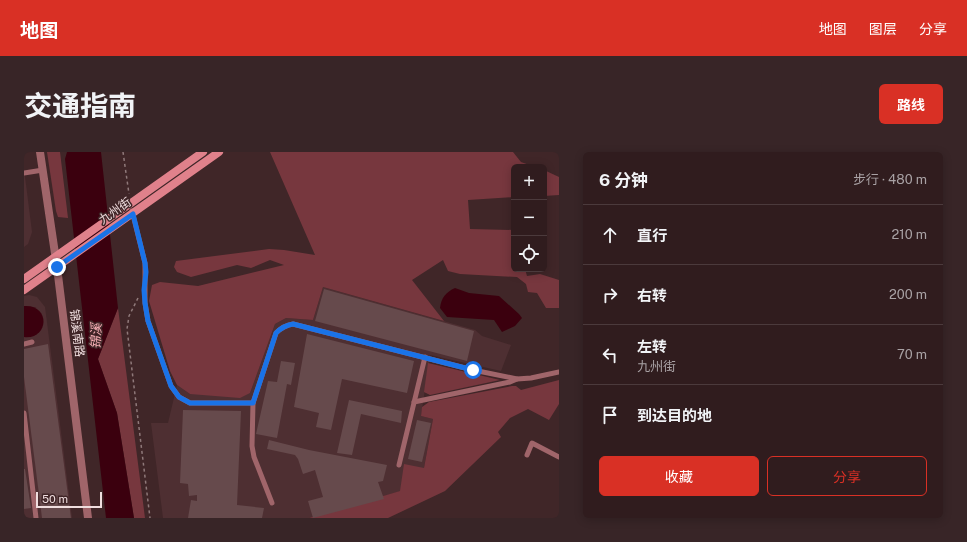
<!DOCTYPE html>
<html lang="zh">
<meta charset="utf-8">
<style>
body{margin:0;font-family:"Public Sans","Noto Sans SC",sans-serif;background:#382527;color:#f1f3f6}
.controls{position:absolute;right:12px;top:12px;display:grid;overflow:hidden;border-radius:6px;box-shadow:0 2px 10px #0003}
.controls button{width:36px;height:36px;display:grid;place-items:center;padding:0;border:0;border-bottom:1px solid #4b3a3c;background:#301c1e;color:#f1f3f6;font:20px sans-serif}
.scale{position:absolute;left:12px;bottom:10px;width:66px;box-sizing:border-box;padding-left:4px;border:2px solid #efddde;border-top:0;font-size:11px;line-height:14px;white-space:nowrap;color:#efddde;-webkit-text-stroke:3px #402628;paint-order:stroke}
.stop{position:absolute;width:12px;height:12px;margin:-9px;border:3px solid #1a73e8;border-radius:50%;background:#fff}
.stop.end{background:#1a73e8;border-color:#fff;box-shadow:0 1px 4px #0008}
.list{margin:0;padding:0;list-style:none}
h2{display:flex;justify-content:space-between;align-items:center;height:52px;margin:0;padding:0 16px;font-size:17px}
h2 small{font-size:13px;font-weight:400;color:#a8a1a4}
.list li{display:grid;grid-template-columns:26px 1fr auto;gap:12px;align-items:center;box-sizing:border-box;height:60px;padding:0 16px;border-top:1px solid #4b3a3c}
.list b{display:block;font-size:15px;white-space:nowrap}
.list p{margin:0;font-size:13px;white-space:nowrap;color:#a8a1a4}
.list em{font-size:13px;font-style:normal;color:#a8a1a4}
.actions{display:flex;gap:8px;padding:12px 16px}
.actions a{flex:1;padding:9px 0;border:1px solid #d93025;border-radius:6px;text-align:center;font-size:14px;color:#d93025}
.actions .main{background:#d93025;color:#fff}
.icon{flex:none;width:22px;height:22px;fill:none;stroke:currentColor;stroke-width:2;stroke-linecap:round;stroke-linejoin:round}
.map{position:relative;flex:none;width:535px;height:366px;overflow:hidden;border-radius:6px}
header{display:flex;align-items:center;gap:24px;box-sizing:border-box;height:56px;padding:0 20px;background:#d93025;color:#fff}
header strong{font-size:19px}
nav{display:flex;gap:22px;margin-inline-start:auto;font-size:14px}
.intro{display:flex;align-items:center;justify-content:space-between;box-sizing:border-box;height:96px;padding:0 24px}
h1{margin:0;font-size:28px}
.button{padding:10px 18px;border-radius:6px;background:#d93025;color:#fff;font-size:14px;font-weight:700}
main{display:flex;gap:24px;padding:0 24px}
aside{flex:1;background:#301c1e;border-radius:6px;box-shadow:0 2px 10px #0003}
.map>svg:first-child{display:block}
.built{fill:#4e2f32}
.green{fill:#77373e}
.water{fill:#3b000e}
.building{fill:#664a4c}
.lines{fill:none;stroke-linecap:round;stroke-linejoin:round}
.path{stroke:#8f797a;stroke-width:1.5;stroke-dasharray:3 3;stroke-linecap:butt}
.service{stroke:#a0656a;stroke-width:5}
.tertiary{stroke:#a0656a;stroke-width:8}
.secondary{stroke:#e0818b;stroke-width:8}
.route{stroke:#1a73e8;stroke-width:5}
.labels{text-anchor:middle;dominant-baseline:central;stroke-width:3;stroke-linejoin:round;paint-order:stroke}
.street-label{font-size:12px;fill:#efddde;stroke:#402628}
.water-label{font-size:13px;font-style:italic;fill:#f8b0b6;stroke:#402628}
</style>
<header>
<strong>地图</strong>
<nav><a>地图</a><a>图层</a><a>分享</a></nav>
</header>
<div class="intro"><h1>交通指南</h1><a class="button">路线</a></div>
<main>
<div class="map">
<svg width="535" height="366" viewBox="0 0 535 366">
<rect width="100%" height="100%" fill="#402628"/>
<g class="built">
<path d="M 0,17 L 8,80 L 4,92 L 0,95 Z"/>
<path d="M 299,135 L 451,178 L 458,184 L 487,193 L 477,219 L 406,203 L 397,264 L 409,267 L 400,316 L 377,339 L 285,366 L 139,366 L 127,271 L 144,271 L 153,233 L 166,242 L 226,241 L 251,172 L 262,166 L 289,168 Z"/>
<path d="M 5,143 L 13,145 L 21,155 L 48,366 L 0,366 L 0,144 Z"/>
</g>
<g class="green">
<path d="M 23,0 L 36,0 L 44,66 L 34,65 L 32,59 Z"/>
<path d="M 246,0 L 489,0 L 497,10 L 511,15 L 490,15 L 490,45 L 444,48 L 446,77 L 490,78 L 490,117 L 501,117 L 503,124 L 516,122 L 535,128 L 535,156 L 522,156 L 513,141 L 504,140 L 502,132 L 493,125 L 436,122 L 424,119 L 419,108 L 388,128 L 420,169 L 299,135 L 289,168 L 262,166 L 251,172 L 226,241 L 216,246 L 166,242 L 153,233 L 146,219 L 125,149 L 128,133 L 136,130 L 174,134 L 260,113 L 246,108 L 227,116 L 213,113 L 167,125 L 153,120 L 150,115 L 152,109 L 245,97 L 260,98 L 291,103 Z"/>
<path d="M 520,18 L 535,25 L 535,43 L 520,44 Z"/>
<path d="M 94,156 L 121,366 L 110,366 L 93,261 L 74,207 Z"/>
<path d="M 404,211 L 476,228 L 406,243 L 400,240 Z"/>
<path d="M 535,228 L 535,252 L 525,268 L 504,257 L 486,266 L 474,280 L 477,285 L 421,339 L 364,366 L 285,366 L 376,339 L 380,312 L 400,316 L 409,267 L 397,264 L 398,255 L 405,250 L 488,234 L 492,234 L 497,238 Z"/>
</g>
<g class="water">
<path d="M 43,0 L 77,0 L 94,156 L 74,207 L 93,261 L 110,366 L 82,366 L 41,7 Z"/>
<path d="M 431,136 L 445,141 L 475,144 L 495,162 L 498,166 L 491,174 L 478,180 L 470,168 L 423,165 L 416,156 C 417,146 422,140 431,136 Z"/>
<path d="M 0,154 C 27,152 25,188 0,185 Z"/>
</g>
<g class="building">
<path d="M 300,137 L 450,179 L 443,209 L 291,169 Z"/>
<path d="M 283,182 L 390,209 L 383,241 L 318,227 L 307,278 L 292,275 L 295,261 L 270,255 Z"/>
<path d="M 24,192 L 47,366 L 18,366 L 0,225 L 0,197 Z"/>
<path d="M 257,209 L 271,211 L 267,233 L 263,232 L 253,286 L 232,282 L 244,229 L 253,230 Z"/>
<path d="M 325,248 L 378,259 L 377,271 L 337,262 L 328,303 L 313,301 Z"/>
<path d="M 159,258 L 217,259 L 213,353 L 240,356 L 238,366 L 164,366 L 167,348 L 173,349 L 173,343 L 165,344 L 164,332 L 156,331 Z"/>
<path d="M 393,268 L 407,271 L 398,310 L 384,307 Z"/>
<path d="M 245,288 L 285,298 L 363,313 L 359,329 L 354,330 L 360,347 L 289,366 L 284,349 L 299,345 L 291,318 L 279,322 L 274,307 L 271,303 L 243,297 Z"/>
<path d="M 0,317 L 1,317 L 7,356 L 0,357 Z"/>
</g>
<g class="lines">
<g class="path">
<path d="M 99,0 L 105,42"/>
<path d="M 114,146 L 105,164 L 103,177 L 126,366"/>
</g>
<g class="service">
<path d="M 0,21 L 19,18"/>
<path d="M 108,59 L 121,111 L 121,151 L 124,169 L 147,234 L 155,245 L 166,251 L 229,251"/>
<path d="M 0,192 L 8,190"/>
<path d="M 390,250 L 486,230 L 493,227"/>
<path d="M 0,261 L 12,366"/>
<path d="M 503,303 L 508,291 L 535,305"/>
<path d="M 375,313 L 401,205"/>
<path d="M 248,351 L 230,305 L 228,294 L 229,251 L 252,181 C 258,175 262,173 269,172 L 449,218 L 493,227 L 507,226 L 535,220"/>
</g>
<path class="tertiary" d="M 16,0 L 33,115 L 64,366"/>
<g class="secondary">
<path d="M 0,127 L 179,0"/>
<path d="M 0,138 L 195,0"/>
</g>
</g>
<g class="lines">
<path class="route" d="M 33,115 L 109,62 L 121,111 L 122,120 L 120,138 L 121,151 L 124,169 L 147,234 L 155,245 L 166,251 L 229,251 L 252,181 C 258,175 262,173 269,172 L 449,218"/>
</g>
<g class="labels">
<g class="street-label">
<text transform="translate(91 59) rotate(-35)">九州街</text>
<text transform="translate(53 181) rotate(83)">锦溪南路</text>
</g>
<g class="water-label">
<text transform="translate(72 184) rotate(-88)">锦溪</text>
</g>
</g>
</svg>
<div class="controls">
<button>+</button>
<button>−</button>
<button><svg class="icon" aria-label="locate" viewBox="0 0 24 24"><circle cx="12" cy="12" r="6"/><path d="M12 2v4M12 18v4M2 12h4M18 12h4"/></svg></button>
</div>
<div class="scale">50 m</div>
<div class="stop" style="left:449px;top:218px"></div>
<div class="stop end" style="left:33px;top:115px"></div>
</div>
<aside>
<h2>6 分钟<small>步行 · 480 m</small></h2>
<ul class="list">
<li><svg class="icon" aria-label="ahead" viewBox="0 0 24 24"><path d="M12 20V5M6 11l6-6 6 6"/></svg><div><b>直行</b></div><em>210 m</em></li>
<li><svg class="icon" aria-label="right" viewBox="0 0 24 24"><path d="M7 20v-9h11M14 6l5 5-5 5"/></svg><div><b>右转</b></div><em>200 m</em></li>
<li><svg class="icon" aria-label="left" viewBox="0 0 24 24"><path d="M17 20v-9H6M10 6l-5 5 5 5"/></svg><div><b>左转</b><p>九州街</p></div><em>70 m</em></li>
<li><svg class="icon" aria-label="arrive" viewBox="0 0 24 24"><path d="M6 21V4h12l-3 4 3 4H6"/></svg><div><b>到达目的地</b></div></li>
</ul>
<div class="actions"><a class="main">收藏</a><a>分享</a></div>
</aside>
</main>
